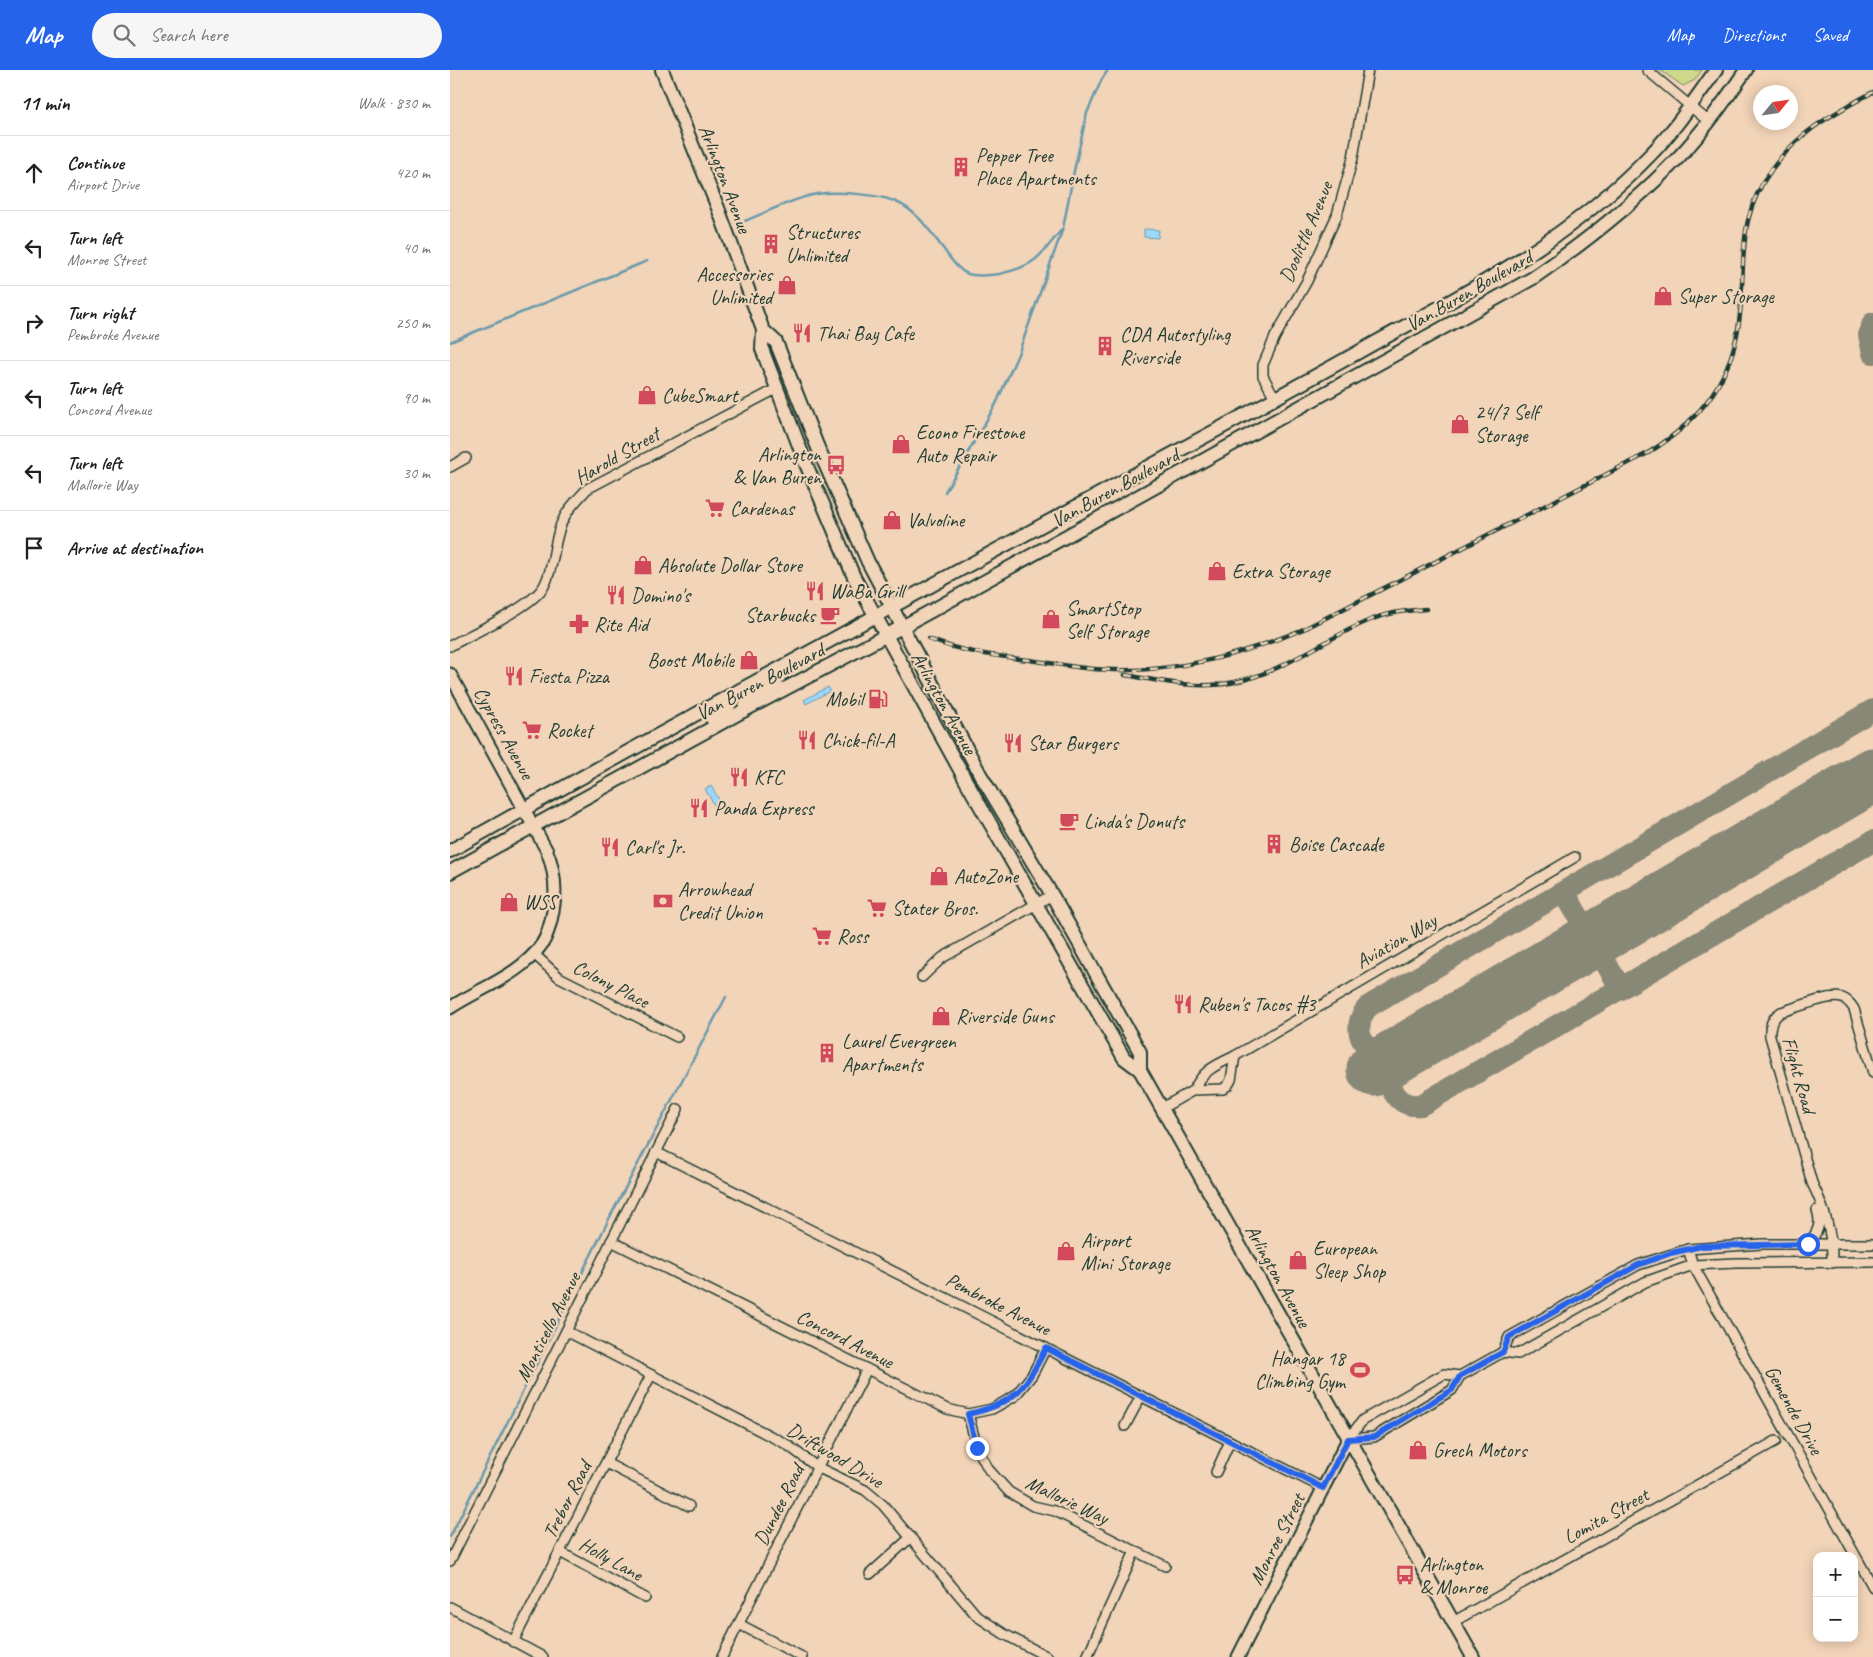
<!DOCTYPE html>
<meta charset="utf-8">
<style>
body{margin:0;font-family:Caveat,sans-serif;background:#f6f6f6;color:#202124}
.controls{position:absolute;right:15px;bottom:15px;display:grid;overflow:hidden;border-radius:10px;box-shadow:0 2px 12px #0003}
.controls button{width:45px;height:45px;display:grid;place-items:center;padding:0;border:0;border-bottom:1px solid #e0e0e0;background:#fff;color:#202124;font:25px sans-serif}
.compass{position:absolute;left:1303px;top:15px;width:45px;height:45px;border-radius:50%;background:#fff;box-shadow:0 2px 12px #0003;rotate:61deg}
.stop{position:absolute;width:15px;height:15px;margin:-11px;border:4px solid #2563eb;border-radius:50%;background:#fff}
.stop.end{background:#2563eb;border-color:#fff;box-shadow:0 1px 5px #0008}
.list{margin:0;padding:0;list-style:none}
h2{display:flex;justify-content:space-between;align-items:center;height:65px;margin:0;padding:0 20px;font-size:21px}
h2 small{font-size:16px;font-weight:400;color:#757577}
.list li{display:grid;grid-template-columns:32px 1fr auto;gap:15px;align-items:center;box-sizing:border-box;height:75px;padding:0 20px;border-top:1px solid #e0e0e0}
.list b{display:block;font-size:19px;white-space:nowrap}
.list p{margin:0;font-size:16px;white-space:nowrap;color:#757577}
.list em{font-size:16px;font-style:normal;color:#757577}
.icon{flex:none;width:28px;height:28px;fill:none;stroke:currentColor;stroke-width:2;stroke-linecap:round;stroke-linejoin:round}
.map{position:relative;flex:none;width:1423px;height:1587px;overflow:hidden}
header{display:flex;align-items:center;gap:30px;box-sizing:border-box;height:70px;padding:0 25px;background:#2563eb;color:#fff}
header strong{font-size:24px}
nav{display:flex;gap:28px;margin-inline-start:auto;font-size:18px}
.search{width:350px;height:45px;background:#f6f6f6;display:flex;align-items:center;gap:12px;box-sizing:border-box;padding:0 18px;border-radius:28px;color:#757577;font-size:19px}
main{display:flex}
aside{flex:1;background:#fff}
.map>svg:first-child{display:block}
.green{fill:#cdd88b;stroke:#768a60}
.water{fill:#9bd8fc;stroke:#699aac}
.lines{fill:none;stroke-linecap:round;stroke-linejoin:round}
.stream{stroke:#699aac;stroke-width:2.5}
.taxiway{stroke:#888876;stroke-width:22}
.runway{stroke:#888876;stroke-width:55}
.street-casing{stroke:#1f3d34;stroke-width:12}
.secondary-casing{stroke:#1f3d34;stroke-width:15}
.primary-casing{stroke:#1f3d34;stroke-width:16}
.street{stroke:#f2d4b8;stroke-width:9}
.secondary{stroke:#f2d4b8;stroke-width:11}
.primary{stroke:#f2d4b8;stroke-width:12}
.rail-casing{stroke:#1f3d34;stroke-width:4.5}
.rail{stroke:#f2d4b8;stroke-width:2.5;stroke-dasharray:8;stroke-linecap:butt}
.route{stroke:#2563eb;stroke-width:6}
.labels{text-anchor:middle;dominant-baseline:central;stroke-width:4.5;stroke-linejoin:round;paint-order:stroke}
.poi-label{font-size:20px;fill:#1f3d34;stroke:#f2d4b8;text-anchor:start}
.street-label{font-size:20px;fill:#1f3d34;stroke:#f2d4b8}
</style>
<header>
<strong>Map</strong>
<div class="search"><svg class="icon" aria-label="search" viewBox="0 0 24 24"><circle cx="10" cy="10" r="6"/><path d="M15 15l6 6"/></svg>Search here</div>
<nav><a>Map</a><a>Directions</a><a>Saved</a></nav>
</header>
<main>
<aside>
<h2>11 min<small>Walk · 830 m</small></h2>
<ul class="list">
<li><svg class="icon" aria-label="ahead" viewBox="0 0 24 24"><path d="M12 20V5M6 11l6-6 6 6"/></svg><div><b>Continue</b><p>Airport Drive</p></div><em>420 m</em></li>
<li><svg class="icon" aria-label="left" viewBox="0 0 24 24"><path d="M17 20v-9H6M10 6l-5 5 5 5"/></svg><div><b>Turn left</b><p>Monroe Street</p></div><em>40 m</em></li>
<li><svg class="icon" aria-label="right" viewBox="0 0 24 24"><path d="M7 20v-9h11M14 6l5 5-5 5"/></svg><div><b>Turn right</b><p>Pembroke Avenue</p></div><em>250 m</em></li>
<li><svg class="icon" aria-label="left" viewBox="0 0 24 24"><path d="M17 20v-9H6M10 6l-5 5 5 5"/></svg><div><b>Turn left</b><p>Concord Avenue</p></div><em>90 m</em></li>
<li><svg class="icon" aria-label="left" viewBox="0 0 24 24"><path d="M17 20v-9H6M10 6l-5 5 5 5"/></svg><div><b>Turn left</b><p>Mallorie Way</p></div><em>30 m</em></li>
<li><svg class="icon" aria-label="arrive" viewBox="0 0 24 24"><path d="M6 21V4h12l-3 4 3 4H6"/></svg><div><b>Arrive at destination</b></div></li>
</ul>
</aside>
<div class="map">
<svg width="1423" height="1587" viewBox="0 0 1423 1587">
<rect width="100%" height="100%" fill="#f2d4b8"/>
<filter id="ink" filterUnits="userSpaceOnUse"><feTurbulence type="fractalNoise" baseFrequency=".02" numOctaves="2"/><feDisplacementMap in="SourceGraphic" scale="10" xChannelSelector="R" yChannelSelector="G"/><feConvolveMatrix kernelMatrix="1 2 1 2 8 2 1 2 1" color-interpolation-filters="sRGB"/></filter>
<g filter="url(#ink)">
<path class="green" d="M 1210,0 L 1252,0 L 1245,10 L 1233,16 Z"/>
<g class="water">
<path d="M 694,159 L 709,160 L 708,168 L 694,167 Z"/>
<path d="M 378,617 L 380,621 L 356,634 L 354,630 Z"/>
<path d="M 261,716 L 274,738 L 268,742 L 255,719 Z"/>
</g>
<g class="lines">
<g class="stream">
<path d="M 295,151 C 317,142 344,128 367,124 C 385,121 429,124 446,132 C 465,139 480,161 492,177 C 499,186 507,200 518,204 C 528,207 539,205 549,204 C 584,197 591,186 612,159"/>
<path d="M 0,272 L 197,191"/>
<path d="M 495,422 L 546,334 L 569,282 L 613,158 L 624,101 L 637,43 L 652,9 L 658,0"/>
<path d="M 0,1467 L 161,1145 L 276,927"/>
</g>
<g class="taxiway">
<path d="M 1423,253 L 1419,265 L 1423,283"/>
<path d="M 1423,640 L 919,936 C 906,949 905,971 923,980 C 931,984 942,983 951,983 C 948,991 944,998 942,1006 C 938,1025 954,1037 971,1035 L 1423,771"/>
<path d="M 1114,822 L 1171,919"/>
</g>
<path class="runway" d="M 924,999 L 1423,705"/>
<defs>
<g id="street">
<path d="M 1197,0 L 1258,51"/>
<path d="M 825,328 L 813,306 L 813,295 L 825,267 L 857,211 L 887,145 L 903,88 L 918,0"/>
<path d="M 0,397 L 16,388"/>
<path d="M 0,576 C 23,563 82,537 94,516 C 103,500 103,481 108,464 C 112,445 124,433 137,419 L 328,318"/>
<path d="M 84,884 L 109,907 L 227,967"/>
<path d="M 472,907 L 492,888 L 602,825"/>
<path d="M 744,1020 C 753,1000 766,995 785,986 L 1125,787"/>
<path d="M 712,1038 L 744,1020 L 773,1019 L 778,1015 L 781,1010 L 785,986"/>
<path d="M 206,1082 L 873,1418"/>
<path d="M 161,1171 L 497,1339 L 518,1344 L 542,1339 L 565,1326 L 582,1305 L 596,1278"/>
<path d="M 1358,1174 C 1367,1163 1372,1155 1367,1140"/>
<path d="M 1238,1179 L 1243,1195 L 1423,1517"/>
<path d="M 1382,1193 C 1383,1166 1374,1137 1362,1113 L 1320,966 C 1319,956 1322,948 1331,942 C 1346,938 1378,924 1392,928 C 1398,930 1401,934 1404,939 L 1423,1003"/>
<path d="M 116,1261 L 336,1374 L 367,1397 L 415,1420 L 433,1435 L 527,1546 L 554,1564 L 598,1587"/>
<path d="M 1053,1282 L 1059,1267 L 1188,1195 L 1238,1179 L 1312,1174 L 1423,1174"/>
<path d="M 518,1344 L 527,1378 L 539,1400 L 559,1422 L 583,1436 L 605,1441 L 715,1496"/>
<path d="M 675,1356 L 691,1326"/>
<path d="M 898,1369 L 924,1367 L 1002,1320 L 1010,1306 L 1053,1282 L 1068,1284 L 1195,1212 L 1243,1195 L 1286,1193 L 1423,1192"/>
<path d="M 898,1369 L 913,1350 L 994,1304 L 1010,1306"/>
<path d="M 156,1393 L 239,1436"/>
<path d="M 766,1402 L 780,1371"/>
<path d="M 110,1482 L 195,1528"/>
<path d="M 0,1491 L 228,1039"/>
<path d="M 420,1504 L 461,1467"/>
<path d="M 0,1537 L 93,1587"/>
<path d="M 1003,1552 L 1326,1371"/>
<path d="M 289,1554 L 352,1587"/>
<path d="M 63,1572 L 201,1305"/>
<path d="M 272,1587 L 417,1299"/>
<path d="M 637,1587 L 685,1481"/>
</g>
<g id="secondary">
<path d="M 0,604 L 97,781 C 105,801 107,820 103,841 C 101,852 98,865 92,874 C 71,905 30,918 0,938"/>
<path d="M 788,1587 L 898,1369"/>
</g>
<g id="primary">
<path d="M 212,0 L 268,138 L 313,260 L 312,279 L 356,394 L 404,507 L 516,711 L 674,988 L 690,1000 L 1023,1587"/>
<path d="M 313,260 L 326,272 L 368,378 L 418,492 L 530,704 L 602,825 L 690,982 L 690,1000"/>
<path d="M 293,641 C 300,623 309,624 323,614 C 328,610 332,602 336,597"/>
<path d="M 262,649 C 275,641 280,640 283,624"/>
<path d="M 0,781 C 223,655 448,534 673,411 C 759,364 845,318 930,270 C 1029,216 1123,166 1202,83 C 1226,58 1246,28 1266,0"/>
<path d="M 0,802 L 293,641 L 452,557 L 1083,208 C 1131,175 1177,139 1218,98 C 1248,69 1273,34 1296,0"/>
</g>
</defs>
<use href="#street" class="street-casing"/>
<use href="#secondary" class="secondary-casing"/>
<use href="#primary" class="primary-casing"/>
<use href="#street" class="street"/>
<use href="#secondary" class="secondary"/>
<use href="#primary" class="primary"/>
<defs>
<g id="rail">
<path d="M 479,569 C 511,582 545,586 579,590 C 600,593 622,597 643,599 C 719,605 787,587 856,558 L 1198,383 C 1251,350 1284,308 1290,244 C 1296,189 1286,148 1322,99 C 1349,61 1383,44 1423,22"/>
<path d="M 675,605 C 711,611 748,620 785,612 C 835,602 876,567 923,549 C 940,542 958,541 976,539"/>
</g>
</defs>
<use href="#rail" class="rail-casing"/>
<use href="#rail" class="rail"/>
</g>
</g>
<g class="lines" filter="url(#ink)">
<path class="route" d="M 527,1378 L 518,1344 C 566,1333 574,1320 596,1278 L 873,1418 L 898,1369 L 924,1367 L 1002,1320 L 1010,1306 L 1053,1282 L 1059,1267 L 1188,1195 L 1221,1183 L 1252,1176 L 1358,1174"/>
</g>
<defs>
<symbol id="building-bare" viewBox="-9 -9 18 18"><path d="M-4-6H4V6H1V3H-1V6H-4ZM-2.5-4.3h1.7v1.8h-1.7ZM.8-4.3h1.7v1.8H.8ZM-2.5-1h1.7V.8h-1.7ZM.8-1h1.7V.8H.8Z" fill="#d1495b" stroke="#f2d4b8" stroke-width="2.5" paint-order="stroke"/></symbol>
<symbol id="shop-bare" viewBox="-9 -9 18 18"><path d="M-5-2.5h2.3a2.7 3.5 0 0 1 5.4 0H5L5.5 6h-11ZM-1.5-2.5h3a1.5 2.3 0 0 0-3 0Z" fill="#d1495b" stroke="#f2d4b8" stroke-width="2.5" paint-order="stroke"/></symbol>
<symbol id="restaurant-bare" viewBox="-9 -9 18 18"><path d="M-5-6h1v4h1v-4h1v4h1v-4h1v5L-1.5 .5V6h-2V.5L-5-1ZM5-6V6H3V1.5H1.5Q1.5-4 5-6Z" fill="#d1495b" stroke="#f2d4b8" stroke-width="2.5" paint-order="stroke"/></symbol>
<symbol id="bus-bare" viewBox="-9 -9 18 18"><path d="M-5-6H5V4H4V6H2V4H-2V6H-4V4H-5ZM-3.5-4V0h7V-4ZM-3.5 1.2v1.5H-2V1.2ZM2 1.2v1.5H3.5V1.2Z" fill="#d1495b" stroke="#f2d4b8" stroke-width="2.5" paint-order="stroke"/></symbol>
<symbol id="supermarket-bare" viewBox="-9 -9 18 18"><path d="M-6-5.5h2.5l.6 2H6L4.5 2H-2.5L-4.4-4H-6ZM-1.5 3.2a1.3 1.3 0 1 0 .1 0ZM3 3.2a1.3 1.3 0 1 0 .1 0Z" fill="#d1495b" stroke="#f2d4b8" stroke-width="2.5" paint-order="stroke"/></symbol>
<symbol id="cafe-bare" viewBox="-9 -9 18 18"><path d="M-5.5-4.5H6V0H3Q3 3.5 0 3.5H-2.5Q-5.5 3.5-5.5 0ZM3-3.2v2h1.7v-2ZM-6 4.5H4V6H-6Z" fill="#d1495b" stroke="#f2d4b8" stroke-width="2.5" paint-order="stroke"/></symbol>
<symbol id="pharmacy-bare" viewBox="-9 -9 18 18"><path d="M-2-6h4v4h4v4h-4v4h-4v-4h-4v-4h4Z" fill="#d1495b" stroke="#f2d4b8" stroke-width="2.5" paint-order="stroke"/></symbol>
<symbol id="fuel-bare" viewBox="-9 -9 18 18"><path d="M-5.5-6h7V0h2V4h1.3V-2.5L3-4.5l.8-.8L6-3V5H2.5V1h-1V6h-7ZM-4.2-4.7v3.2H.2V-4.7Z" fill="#d1495b" stroke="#f2d4b8" stroke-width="2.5" paint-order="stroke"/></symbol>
<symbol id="bank-bare" viewBox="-9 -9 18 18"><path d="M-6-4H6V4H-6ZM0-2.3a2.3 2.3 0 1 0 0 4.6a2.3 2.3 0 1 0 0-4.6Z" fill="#d1495b" stroke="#f2d4b8" stroke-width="2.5" paint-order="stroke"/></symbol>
<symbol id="stadium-bare" viewBox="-9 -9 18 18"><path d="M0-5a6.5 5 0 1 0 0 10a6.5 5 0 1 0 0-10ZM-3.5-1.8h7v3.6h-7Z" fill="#d1495b" stroke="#f2d4b8" stroke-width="2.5" paint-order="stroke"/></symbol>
</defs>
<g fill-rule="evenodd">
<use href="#building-bare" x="497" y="83" width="28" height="28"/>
<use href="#building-bare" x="307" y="160" width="28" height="28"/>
<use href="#shop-bare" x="323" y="201" width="28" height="28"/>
<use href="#shop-bare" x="1199" y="212" width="28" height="28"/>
<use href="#restaurant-bare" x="338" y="249" width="28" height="28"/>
<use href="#building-bare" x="641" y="262" width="28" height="28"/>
<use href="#shop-bare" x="183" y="311" width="28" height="28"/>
<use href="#shop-bare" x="996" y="340" width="28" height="28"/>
<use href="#shop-bare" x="437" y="360" width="28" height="28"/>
<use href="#bus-bare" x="372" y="381" width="28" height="28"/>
<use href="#supermarket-bare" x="251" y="424" width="28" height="28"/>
<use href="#shop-bare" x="428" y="436" width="28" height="28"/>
<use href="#shop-bare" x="179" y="481" width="28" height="28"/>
<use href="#shop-bare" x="753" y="487" width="28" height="28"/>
<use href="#restaurant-bare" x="351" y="507" width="28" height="28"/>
<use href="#restaurant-bare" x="152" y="511" width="28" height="28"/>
<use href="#cafe-bare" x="366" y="531" width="28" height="28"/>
<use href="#shop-bare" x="587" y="535" width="28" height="28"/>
<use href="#pharmacy-bare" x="115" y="540" width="28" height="28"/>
<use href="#shop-bare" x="285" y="576" width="28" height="28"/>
<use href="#restaurant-bare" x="50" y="592" width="28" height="28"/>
<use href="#fuel-bare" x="414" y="615" width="28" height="28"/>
<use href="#supermarket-bare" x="68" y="646" width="28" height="28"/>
<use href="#restaurant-bare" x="343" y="656" width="28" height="28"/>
<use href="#restaurant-bare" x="549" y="659" width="28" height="28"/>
<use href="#restaurant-bare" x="275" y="693" width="28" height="28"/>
<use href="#restaurant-bare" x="235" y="724" width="28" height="28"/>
<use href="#cafe-bare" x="605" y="737" width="28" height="28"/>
<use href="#building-bare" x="810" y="760" width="28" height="28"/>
<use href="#restaurant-bare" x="146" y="763" width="28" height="28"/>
<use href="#shop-bare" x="475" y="792" width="28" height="28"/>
<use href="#bank-bare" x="199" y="817" width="28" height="28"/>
<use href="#shop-bare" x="45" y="818" width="28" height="28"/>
<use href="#supermarket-bare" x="413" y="824" width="28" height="28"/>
<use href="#supermarket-bare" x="358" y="852" width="28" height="28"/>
<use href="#restaurant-bare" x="719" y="920" width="28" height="28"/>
<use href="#shop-bare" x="477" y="932" width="28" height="28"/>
<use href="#building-bare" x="363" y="969" width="28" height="28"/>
<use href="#shop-bare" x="602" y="1167" width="28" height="28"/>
<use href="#shop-bare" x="834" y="1176" width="28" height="28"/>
<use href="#stadium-bare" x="896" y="1286" width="28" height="28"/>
<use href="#shop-bare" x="954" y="1366" width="28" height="28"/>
<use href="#bus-bare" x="941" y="1491" width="28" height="28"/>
</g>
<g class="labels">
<g class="poi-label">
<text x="526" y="85">Pepper Tree<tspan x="526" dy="23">Place Apartments</tspan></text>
<text x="336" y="162">Structures<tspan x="336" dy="23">Unlimited</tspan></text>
<text x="322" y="204" text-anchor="end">Accessories<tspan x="322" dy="23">Unlimited</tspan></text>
<text x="1228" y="226">Super Storage</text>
<text x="367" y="263">Thai Bay Cafe</text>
<text x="670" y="264">CDA Autostyling<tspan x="670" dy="23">Riverside</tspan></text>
<text x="212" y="325">CubeSmart</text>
<text x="1025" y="342">24/7 Self<tspan x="1025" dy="23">Storage</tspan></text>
<text x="466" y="362">Econo Firestone<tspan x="466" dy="23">Auto Repair</tspan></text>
<text x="371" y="384" text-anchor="end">Arlington<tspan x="371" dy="23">&amp; Van Buren</tspan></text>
<text x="280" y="438">Cardenas</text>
<text x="457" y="450">Valvoline</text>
<text x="208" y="495">Absolute Dollar Store</text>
<text x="782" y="501">Extra Storage</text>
<text x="380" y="521">WaBa Grill</text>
<text x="181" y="525">Domino's</text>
<text x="616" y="538">SmartStop<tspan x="616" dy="23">Self Storage</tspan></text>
<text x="365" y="545" text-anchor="end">Starbucks</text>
<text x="144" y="554">Rite Aid</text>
<text x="284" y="590" text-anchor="end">Boost Mobile</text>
<text x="79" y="606">Fiesta Pizza</text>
<text x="413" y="629" text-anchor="end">Mobil</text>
<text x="97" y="660">Rocket</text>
<text x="372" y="670">Chick-fil-A</text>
<text x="578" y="673">Star Burgers</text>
<text x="304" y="707">KFC</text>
<text x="264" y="738">Panda Express</text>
<text x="634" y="751">Linda's Donuts</text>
<text x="839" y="774">Boise Cascade</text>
<text x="175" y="777">Carl's Jr.</text>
<text x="504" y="806">AutoZone</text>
<text x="228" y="819">Arrowhead<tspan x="228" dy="23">Credit Union</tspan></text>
<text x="74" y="832">WSS</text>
<text x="442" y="838">Stater Bros.</text>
<text x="387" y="866">Ross</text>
<text x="748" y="934">Ruben's Tacos #3</text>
<text x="506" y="946">Riverside Guns</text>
<text x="392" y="971">Laurel Evergreen<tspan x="392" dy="23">Apartments</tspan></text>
<text x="631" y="1170">Airport<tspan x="631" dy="23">Mini Storage</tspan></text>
<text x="863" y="1178">European<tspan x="863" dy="23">Sleep Shop</tspan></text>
<text x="895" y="1288" text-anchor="end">Hangar 18<tspan x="895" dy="23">Climbing Gym</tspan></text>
<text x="983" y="1380">Grech Motors</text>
<text x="970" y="1494">Arlington<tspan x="970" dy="23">&amp; Monroe</tspan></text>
</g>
<g class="street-label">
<text transform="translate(275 109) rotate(69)">Arlington Avenue</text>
<text transform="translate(856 162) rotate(-67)">Doolittle Avenue</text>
<text transform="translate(1019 221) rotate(-30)">Van Buren Boulevard</text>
<text transform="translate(167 386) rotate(-30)">Harold Street</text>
<text transform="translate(665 418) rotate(-29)">Van Buren Boulevard</text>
<text transform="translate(310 612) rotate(-28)">Van Buren Boulevard</text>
<text transform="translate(494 633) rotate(61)">Arlington Avenue</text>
<text transform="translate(54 663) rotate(61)">Cypress Avenue</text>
<text transform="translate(946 871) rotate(-30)">Aviation Way</text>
<text transform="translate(161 914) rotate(27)">Colony Place</text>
<text transform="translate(1349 1005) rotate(74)">Flight Road</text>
<text transform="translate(828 1206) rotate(61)">Arlington Avenue</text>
<text transform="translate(548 1234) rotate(27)">Pembroke Avenue</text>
<text transform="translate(98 1257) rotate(-63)">Monticello Avenue</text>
<text transform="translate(395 1269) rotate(27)">Concord Avenue</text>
<text transform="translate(1344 1340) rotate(61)">Gemende Drive</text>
<text transform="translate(385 1385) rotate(31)">Driftwood Drive</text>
<text transform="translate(117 1430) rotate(-63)">Trebor Road</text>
<text transform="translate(617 1430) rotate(25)">Mallorie Way</text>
<text transform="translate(329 1435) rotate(-63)">Dundee Road</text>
<text transform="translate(1156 1446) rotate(-29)">Lomita Street</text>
<text transform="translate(827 1469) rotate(-63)">Monroe Street</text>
<text transform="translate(161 1489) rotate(29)">Holly Lane</text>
</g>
</g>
</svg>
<div class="controls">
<button>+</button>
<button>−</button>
</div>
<svg class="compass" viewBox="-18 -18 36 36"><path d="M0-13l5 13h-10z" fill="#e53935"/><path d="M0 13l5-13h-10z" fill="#757577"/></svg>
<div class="stop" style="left:1358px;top:1174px"></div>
<div class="stop end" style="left:527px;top:1378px"></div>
</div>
</main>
